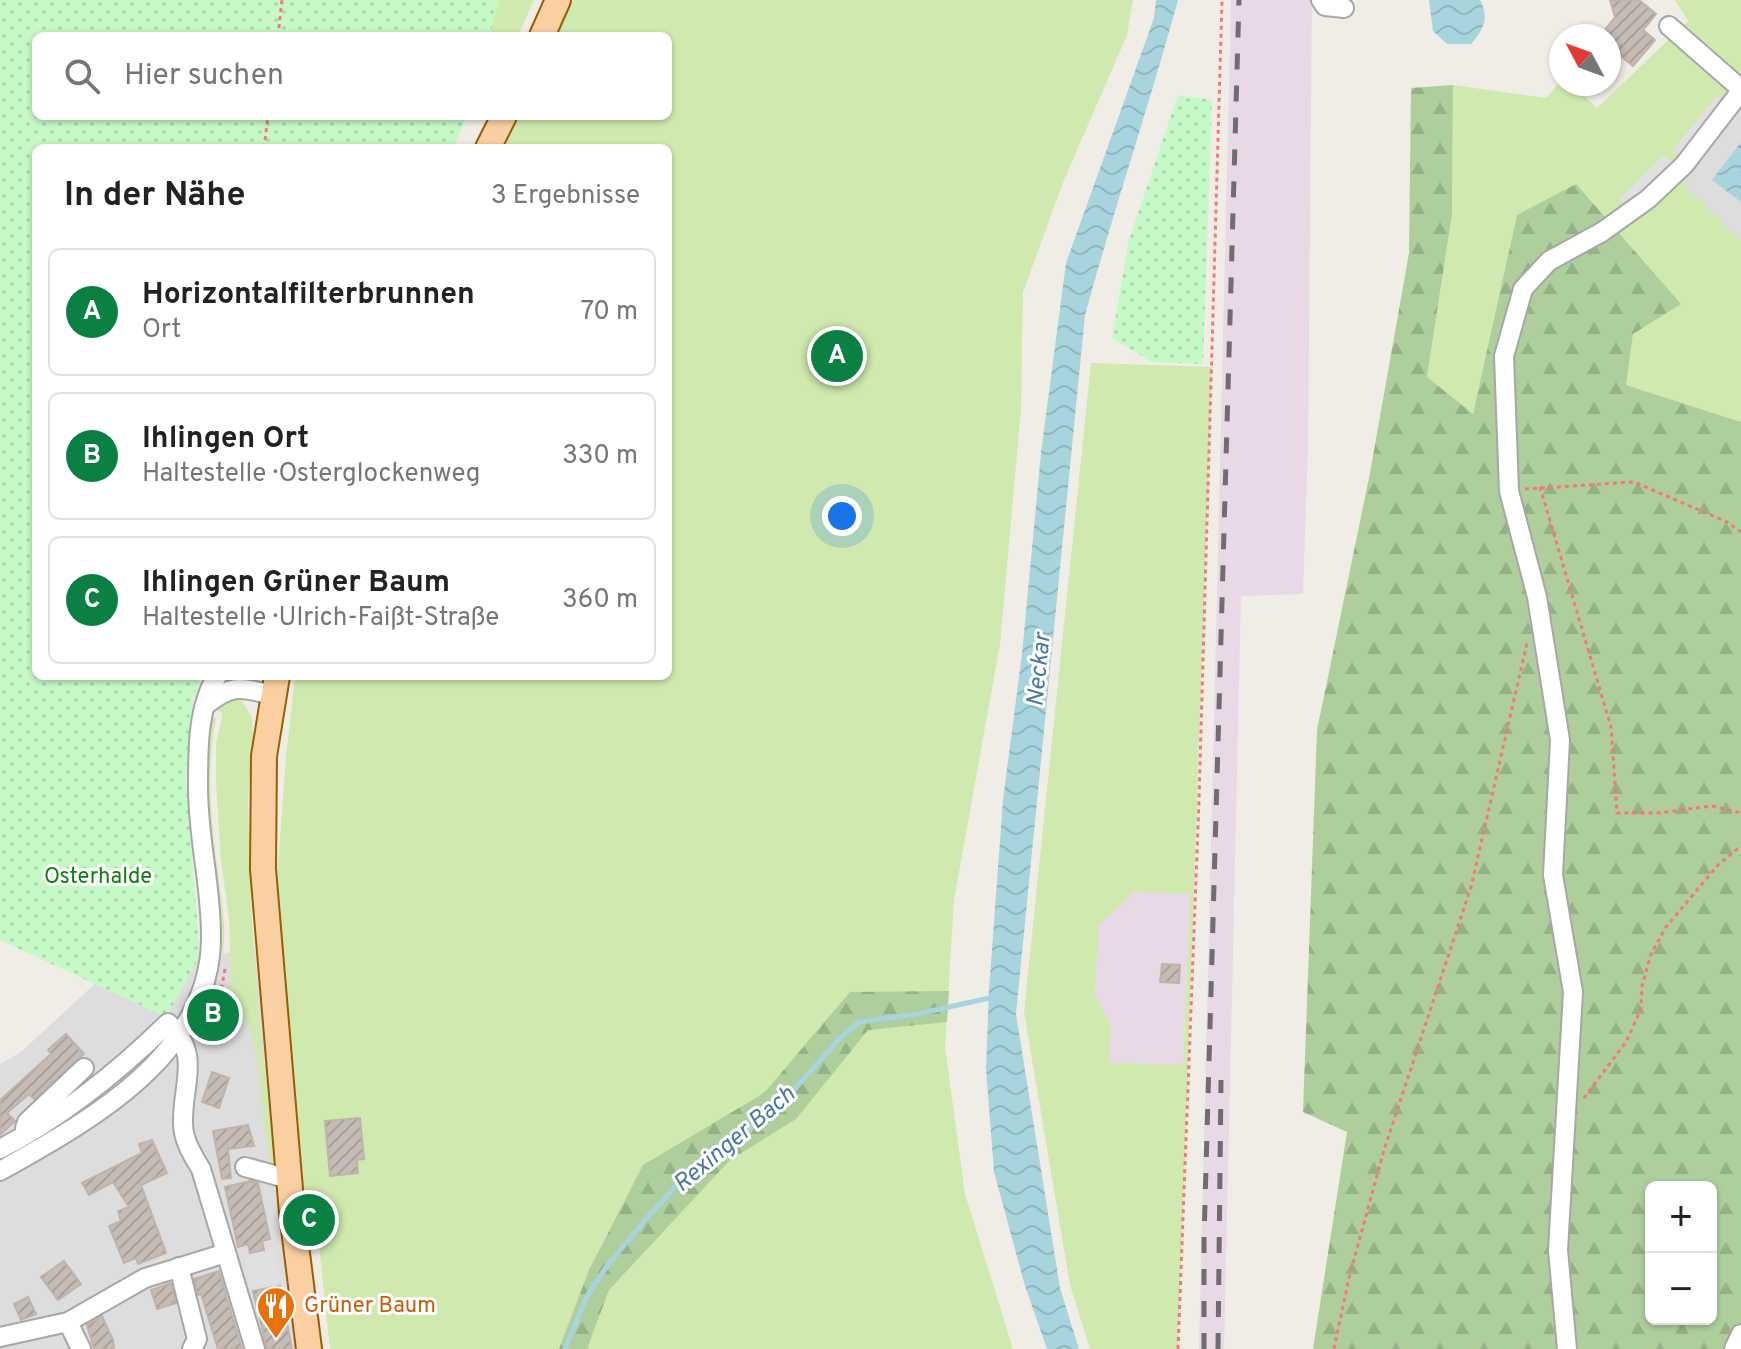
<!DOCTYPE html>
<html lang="de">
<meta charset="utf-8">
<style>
body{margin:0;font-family:Overpass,sans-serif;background:#f6f6f6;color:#222}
.controls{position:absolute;right:24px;bottom:24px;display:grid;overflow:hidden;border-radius:12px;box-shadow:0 2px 6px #0004}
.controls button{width:72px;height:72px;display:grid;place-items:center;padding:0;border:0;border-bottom:2px solid #e0e0e0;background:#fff;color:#222;font:40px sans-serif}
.compass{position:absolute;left:1549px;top:24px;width:72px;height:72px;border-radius:50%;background:#fff;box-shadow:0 2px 6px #0004;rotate:311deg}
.you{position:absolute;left:842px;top:516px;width:28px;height:28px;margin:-20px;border:6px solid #fff;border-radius:50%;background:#1a73e8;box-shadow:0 0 0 12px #1a73e833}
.badge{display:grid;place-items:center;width:52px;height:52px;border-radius:50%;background:#0b8043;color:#fff;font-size:26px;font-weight:700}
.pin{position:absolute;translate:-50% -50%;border:4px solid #fff;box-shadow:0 2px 8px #0006}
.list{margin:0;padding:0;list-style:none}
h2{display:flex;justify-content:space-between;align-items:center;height:104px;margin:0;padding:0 32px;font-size:34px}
h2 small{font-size:26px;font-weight:400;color:#767676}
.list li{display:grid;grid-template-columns:52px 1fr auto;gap:24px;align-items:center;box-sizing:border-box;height:128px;margin:0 16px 16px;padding:0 16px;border:2px solid #e0e0e0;border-radius:12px}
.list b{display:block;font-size:30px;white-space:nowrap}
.list p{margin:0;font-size:26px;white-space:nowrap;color:#767676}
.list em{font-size:26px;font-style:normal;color:#767676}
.icon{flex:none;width:44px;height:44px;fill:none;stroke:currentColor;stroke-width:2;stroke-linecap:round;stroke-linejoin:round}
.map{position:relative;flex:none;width:1741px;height:1349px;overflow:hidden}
.search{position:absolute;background:#fff;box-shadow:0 2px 6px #0004;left:32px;top:32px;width:640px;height:88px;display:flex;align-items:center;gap:20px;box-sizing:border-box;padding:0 28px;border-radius:12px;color:#767676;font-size:30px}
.panel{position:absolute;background:#fff;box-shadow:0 2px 6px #0004;left:32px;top:144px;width:640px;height:536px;border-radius:12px}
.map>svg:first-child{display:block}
.residential{fill:#dedddd}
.industrial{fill:#e9d9e7}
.grass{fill:#cfe9ae;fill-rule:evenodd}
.forest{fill:url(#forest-firs);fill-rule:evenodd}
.park{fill:url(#park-dots)}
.parking{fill:#e0e0e0}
.water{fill:url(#water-waves)}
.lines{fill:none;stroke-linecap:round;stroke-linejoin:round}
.stream{stroke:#a8d4dd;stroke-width:5}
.building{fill:url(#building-hatch);stroke:#c2b2a9;stroke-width:2}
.minor-casing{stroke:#a7a7a7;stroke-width:22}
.major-casing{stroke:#995e03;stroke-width:28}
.path{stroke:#f77771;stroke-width:3;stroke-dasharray:4 4;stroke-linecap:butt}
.minor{stroke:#fff;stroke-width:18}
.major{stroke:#facfa2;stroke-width:24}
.rail{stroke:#6e6e6e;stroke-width:5;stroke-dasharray:16 16;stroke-linecap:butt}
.labels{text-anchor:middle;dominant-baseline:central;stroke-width:6;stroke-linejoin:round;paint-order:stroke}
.park-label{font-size:22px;fill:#0e7e11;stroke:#fff}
.food-label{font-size:22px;fill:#c56008;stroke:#fff;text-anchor:start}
.water-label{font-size:24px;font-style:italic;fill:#48789e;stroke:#fff}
</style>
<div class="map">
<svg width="1741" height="1349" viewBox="0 0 1741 1349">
<defs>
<pattern id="forest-firs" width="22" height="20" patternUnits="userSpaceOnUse" patternTransform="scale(2)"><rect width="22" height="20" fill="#aecf9c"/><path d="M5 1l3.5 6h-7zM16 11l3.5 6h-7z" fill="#95b186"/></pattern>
<pattern id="park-dots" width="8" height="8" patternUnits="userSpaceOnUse" patternTransform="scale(2)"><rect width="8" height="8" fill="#c5f9c6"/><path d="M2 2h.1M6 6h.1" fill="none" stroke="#a9d5aa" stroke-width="1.8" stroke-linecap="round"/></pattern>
<pattern id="water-waves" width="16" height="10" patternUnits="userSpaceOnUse" patternTransform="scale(2)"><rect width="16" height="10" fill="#a8d4dd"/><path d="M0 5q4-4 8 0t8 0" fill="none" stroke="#90b6bd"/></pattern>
<pattern id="building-hatch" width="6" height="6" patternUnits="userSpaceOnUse" patternTransform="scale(2)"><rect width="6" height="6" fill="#c5bcb6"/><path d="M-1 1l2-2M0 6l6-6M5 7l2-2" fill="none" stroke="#a9a19c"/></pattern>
</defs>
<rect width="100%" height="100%" fill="#f0ede7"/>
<g class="residential">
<path d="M 1741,105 L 1741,241 L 1682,184 Z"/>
<path d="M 255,949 L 298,1349 L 0,1349 L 0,1064 L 20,1053 L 113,967 Z"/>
</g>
<g class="industrial">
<path d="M 1231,0 L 1312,0 L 1308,448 L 1303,594 L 1241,596 L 1224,1349 L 1199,1349 Z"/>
<path d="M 1134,892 L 1190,893 L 1183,1064 L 1109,1063 L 1111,1026 L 1095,996 L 1099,925 Z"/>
</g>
<g class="grass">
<path d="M 369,0 L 534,0 L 518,36 L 353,36 Z"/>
<path d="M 573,0 L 1133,0 L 1127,35 L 1062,185 L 1023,292 L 1021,409 L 1000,644 L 954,900 L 945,1047 L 965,1194 L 1013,1349 L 330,1349 L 316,1218 L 304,1188 L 276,891 L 286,758 L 295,676 L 668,676 L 668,148 L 503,148 L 519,116 L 668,116 L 668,36 L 557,36 Z"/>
<path d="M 1675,0 L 1741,0 L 1741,105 L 1682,183 L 1741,241 L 1741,422 L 1626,385 L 1633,334 L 1680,304 L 1517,215 L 1473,415 L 1427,377 L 1452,214 L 1453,85 L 1546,98 L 1561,81 L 1561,84 L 1571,84 L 1597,108 L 1688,21 Z"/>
<path d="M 1091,363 L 1212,367 L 1178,1349 L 1090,1349 L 1070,1285 L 1024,1012 ZM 1134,892 L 1190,894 L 1183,1064 L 1109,1063 L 1111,1026 L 1095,995 L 1099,925 Z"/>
<path d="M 231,699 L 242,701 L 252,717 L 253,734 L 248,800 L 251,904 L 258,1004 L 275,1164 L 273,1165 C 258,1131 265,1039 241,1015 L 225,1018 L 221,1007 L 231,984 L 229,919 L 221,861 L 216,784 L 216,744 L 223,713 L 216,710 Z"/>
<path d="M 212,716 L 216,719 C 206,769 211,822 218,873 C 221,900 228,931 222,958 L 205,801 L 207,745 Z"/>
</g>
<g class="forest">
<path d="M 1453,85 L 1452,214 L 1427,377 L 1473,414 L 1517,215 L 1576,184 L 1681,304 L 1633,334 L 1626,385 L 1741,422 L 1741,1349 L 1313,1349 L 1347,1132 L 1303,1112 L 1317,730 L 1370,473 L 1409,253 L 1411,88 ZM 1651,1187 L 1711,1187 L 1711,1319 L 1651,1319 Z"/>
<path d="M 949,991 L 947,1022 L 868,1030 L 796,1119 L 730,1160 L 609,1290 L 587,1349 L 559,1349 L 589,1270 L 643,1165 L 764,1093 L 850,992 Z"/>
</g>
<g class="park">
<path d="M 0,0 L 499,0 L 489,36 L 36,36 L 36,116 L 467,116 L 453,148 L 36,148 L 36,676 L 203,676 L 194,695 L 186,778 L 200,956 L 166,1017 L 0,940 Z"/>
<path d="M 1178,95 L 1212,100 L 1203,364 L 1152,362 L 1112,338 L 1129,240 Z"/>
</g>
<g class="parking">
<path d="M 1716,96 L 1726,104 L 1683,159 L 1673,150 Z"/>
<path d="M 1664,155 L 1677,165 L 1629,209 L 1620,198 Z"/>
<path d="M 275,1250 L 280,1283 L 249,1288 L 244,1255 Z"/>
</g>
<g class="water">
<path d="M 1156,0 L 1178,0 C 1149,106 1114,209 1085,315 L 1016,1014 L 1060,1288 L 1079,1349 L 1047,1349 L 1025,1286 L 994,1172 L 986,1069 L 989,990 L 1003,800 L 1022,654 L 1041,453 L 1066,263 L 1154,18 Z"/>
<path d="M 1429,0 L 1480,0 C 1490,18 1483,30 1471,44 L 1447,44 L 1433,31 Z"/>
<path d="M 1741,142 L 1741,202 L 1712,180 Z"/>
</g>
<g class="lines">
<path class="stream" d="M 565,1349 L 587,1296 L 607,1266 L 646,1219 L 684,1177 L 718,1148 L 773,1113 L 841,1037 L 859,1022 L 917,1014 L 994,997"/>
</g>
<g class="building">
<path d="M 1610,0 L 1639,0 L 1656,14 L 1643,30 L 1655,40 L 1633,66 L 1609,46 L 1609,36 L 1600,36 L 1615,17 Z"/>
<circle cx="837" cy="354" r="12"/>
<path d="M 1162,964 L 1180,965 L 1179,983 L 1160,982 Z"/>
<path d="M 66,1034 L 84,1054 L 34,1099 L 29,1094 L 7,1113 L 15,1121 L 0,1135 L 0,1100 L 51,1054 L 48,1050 Z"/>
<path d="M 212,1072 L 229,1078 L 219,1108 L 202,1102 Z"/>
<path d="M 360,1118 L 364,1159 L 357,1160 L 358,1173 L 330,1176 L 325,1121 Z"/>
<path d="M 248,1125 L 254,1146 L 228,1149 L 231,1178 L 222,1179 L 213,1131 Z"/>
<path d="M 152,1140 L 167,1173 L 141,1185 L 166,1253 L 138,1264 L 136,1258 L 124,1263 L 109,1226 L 121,1221 L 118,1211 L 129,1207 L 113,1182 L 89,1195 L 82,1183 L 142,1153 L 139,1144 Z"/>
<path d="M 250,1181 L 258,1183 L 270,1239 L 262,1241 L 264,1250 L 250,1253 L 248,1244 L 238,1247 L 225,1187 Z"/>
<path d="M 64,1261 L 81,1284 L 58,1300 L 41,1277 Z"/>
<path d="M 219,1271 L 242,1349 L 218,1349 L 201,1294 L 198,1295 L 194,1279 Z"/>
<path d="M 171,1283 L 176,1303 L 157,1309 L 151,1290 Z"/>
<path d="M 280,1286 L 292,1349 L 267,1349 L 253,1291 Z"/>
<path d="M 28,1297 L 36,1314 L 21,1320 L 14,1304 Z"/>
<path d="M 102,1316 L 113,1340 L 114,1349 L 94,1349 L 87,1325 Z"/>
</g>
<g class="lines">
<defs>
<g id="minor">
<path d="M 1321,0 L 1325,6 L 1344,8"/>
<path d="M 1669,26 L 1741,89"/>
<path d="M 207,704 C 235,682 242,689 274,695"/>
<path d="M 25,1128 L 27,1122 L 84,1068"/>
<path d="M 0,1149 C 62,1117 118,1072 168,1023 C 202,1055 182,1083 183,1123 C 183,1140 192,1154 201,1169 L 255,1349"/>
<path d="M 245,1167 L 289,1179"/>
<path d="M 0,1171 C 89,1121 209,1056 211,940 C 212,887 197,836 198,783 C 198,748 198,706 217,676"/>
<path d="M 179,1267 L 197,1339 L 192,1349"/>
<path d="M 68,1322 L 81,1349"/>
<path d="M 0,1337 L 68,1322 L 145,1278 L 226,1253"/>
<path d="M 1567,1349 L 1558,1250 L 1573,992 L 1553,875 L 1560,740 L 1537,597 L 1509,491 L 1504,356 L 1523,289 L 1549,261 L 1602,232 L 1648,199 L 1684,165 L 1741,91"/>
<path d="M 1734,1349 L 1741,1334"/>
</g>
<g id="major">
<path d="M 542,36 L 558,0"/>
<path d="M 488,148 L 504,116"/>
<path d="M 277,676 L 264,756 L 263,869 L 292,1213 L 309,1349"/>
</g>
</defs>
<use href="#minor" class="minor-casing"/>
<use href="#major" class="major-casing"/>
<g class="path">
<path d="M 278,36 L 282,0"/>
<path d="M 264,148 L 268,116"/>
<path d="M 1540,487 L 1611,727 L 1617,813 L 1658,813 L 1712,806 L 1741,813"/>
<path d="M 1525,489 L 1634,482 L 1727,522 L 1741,532"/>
<path d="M 206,1025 L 219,1002 L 225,969"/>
<path d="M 1584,1098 L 1626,1042 L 1641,1009 L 1642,986 L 1651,954 L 1666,927 L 1718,865 L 1741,846"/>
<path d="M 1178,1349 L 1199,800 L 1222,0"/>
<path d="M 1334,1349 L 1349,1278 L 1384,1150 L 1471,887 L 1527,643"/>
</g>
<use href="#minor" class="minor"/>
<use href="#major" class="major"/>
<g class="rail">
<path d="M 1204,1349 L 1204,1239 L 1239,0"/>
<path d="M 1218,1349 L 1221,1080"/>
</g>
</g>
<defs>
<symbol id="restaurant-pin" viewBox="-11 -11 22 30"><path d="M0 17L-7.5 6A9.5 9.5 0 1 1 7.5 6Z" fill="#e8710a" stroke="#fff"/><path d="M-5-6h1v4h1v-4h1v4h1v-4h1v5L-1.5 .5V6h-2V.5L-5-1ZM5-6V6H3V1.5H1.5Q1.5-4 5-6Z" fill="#fff"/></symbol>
</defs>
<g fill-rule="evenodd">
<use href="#restaurant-pin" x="254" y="1284" width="44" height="60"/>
</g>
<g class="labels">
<g class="park-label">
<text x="98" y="877">Osterhalde</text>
</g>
<g class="food-label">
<text x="304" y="1306">Grüner Baum</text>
</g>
<g class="water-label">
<text transform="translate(1040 670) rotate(-84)">Neckar</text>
<text transform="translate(735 1140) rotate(-40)">Rexinger Bach</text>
</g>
</g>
</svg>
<div class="controls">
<button>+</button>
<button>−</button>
</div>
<svg class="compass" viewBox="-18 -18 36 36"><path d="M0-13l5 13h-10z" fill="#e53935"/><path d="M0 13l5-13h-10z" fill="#767676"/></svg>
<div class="you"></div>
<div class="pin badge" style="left:837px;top:356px">A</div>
<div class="pin badge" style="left:213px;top:1015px">B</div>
<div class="pin badge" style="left:309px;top:1220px">C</div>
<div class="search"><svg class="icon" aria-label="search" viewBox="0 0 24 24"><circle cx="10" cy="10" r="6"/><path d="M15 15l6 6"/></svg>Hier suchen</div>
<section class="panel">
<h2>In der Nähe<small>3 Ergebnisse</small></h2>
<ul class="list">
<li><span class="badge">A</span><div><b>Horizontalfilterbrunnen</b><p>Ort</p></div><em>70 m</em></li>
<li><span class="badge">B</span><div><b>Ihlingen Ort</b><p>Haltestelle · Osterglockenweg</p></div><em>330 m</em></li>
<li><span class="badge">C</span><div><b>Ihlingen Grüner Baum</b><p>Haltestelle · Ulrich-Faißt-Straße</p></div><em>360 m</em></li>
</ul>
</section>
</div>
